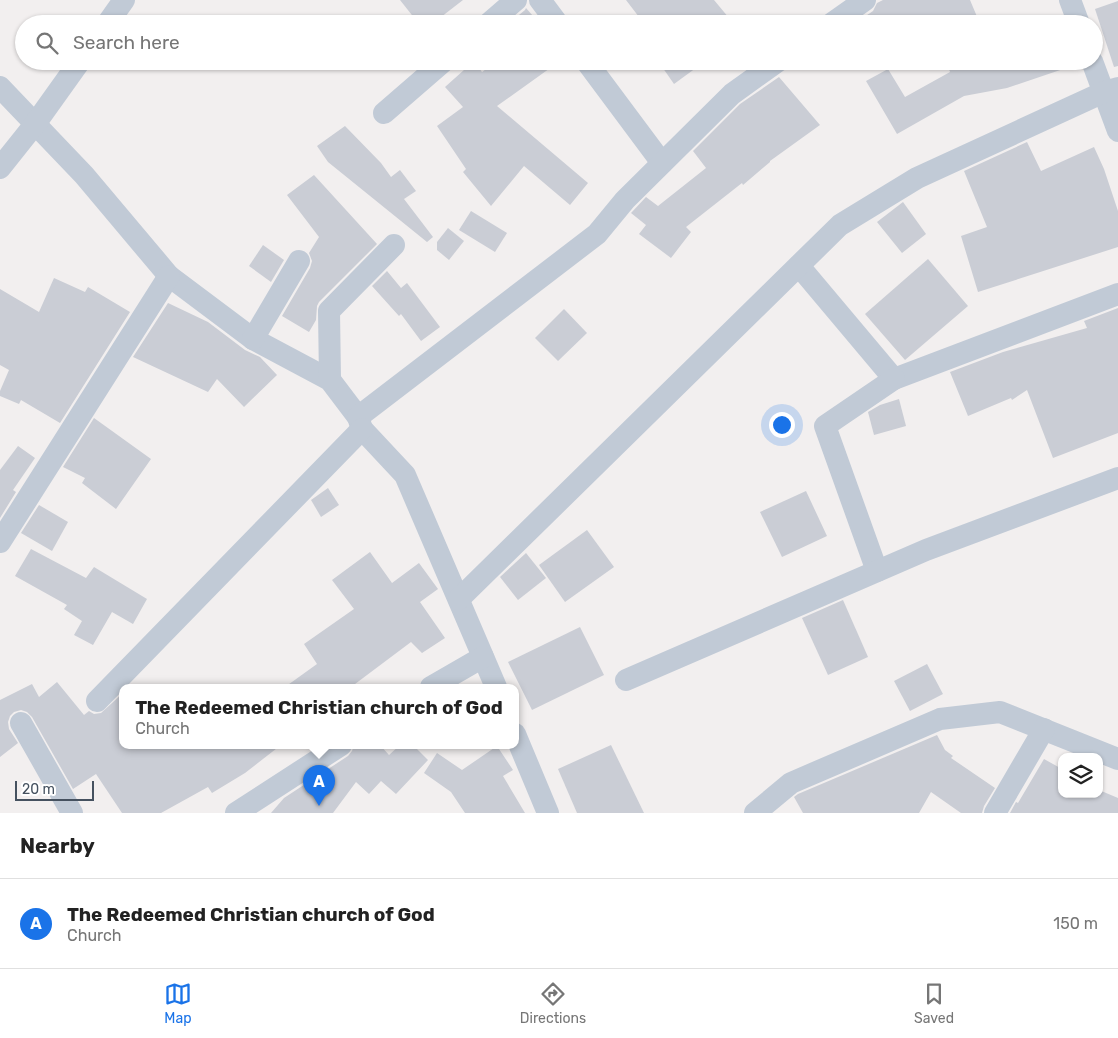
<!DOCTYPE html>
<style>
body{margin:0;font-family:Rubik,sans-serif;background:#f2f2f2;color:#222}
.controls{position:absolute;right:15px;bottom:15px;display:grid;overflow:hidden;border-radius:10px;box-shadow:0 1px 4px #0004}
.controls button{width:45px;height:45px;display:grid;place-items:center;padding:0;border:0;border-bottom:1px solid #e0e0e0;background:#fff;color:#222;font:25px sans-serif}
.scale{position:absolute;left:15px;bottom:12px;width:79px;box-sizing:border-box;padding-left:5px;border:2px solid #45515f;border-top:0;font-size:14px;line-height:18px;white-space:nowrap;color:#45515f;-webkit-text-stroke:4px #fff;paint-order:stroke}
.you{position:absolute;left:781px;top:424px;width:18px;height:18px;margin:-12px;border:4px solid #fff;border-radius:50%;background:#1a73e8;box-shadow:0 0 0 8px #1a73e833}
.badge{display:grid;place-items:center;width:32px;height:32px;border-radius:50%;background:#1a73e8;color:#fff;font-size:16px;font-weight:700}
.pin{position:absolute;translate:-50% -41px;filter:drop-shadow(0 1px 2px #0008)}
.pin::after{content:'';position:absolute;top:26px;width:18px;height:15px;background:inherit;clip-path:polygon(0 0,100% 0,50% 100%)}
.popup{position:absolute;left:119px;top:684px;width:400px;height:65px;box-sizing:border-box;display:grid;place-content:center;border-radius:10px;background:#fff;filter:drop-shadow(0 1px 4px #0005);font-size:16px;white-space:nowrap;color:#767676}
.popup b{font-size:19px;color:#222}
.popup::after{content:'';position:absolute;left:50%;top:100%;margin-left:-10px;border:10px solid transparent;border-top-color:#fff}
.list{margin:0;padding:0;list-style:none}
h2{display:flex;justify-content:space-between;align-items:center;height:65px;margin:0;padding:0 20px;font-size:21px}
h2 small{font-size:16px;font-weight:400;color:#767676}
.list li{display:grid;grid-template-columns:32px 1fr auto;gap:15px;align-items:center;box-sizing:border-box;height:90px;padding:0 20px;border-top:1px solid #e0e0e0}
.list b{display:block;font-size:19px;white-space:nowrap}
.list p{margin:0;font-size:16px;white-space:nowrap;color:#767676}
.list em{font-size:16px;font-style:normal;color:#767676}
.icon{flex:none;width:28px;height:28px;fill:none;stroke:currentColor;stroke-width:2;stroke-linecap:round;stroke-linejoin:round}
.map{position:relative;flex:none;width:1118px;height:813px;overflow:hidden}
.search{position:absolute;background:#fff;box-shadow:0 1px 4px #0004;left:15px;right:15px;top:15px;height:55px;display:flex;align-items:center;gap:12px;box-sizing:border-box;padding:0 18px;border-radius:28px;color:#767676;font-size:19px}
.sheet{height:155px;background:#fff}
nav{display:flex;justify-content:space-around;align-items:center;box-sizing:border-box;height:70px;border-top:1px solid #e0e0e0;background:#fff;font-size:14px;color:#767676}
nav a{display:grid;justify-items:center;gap:2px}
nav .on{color:#1a73e8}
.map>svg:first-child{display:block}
.building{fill:#cacdd5}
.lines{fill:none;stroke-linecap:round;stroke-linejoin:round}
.minor{stroke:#c1cad6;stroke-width:22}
</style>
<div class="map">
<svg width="1118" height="813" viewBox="0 0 1118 813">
<rect width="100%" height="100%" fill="#f2efef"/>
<g class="building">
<path d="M 400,0 L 463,0 L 432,24 L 419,24 Z"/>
<path d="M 626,0 L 714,0 L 734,24 L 631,24 L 639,17 Z"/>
<path d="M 883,0 L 970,0 L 978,19 L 966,24 L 854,24 L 873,11 L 877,3 Z"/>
<path d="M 1118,1 L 1118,66 L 1114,67 L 1095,9 Z"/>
<path d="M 526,8 L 540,24 L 508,24 L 525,10 Z"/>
<path d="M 474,61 L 482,72 L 497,61 L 560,61 L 497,106 L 588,183 L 570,205 L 524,166 L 491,206 L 463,172 L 466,169 L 437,126 L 463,107 L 445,87 Z"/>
<path d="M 658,61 L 697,61 L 700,65 L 674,84 Z"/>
<path d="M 946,61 L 1074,61 L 1075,65 L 1007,88 L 964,96 L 897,134 L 866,81 L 888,69 L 905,97 L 950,72 Z"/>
<path d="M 779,77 L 820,125 L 770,161 L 770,162 L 743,185 L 742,183 L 686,227 L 691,232 L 671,258 L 639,234 L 646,225 L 631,213 L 646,197 L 658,206 L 706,168 L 693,151 L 740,104 Z"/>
<path d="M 345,126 L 381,163 L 391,177 L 400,170 L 416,191 L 404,199 L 433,237 L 427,242 L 328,162 L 317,146 Z"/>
<path d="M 1027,142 L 1041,171 L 1094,147 L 1104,169 L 1118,211 L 1118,247 L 978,292 L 961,236 L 987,227 L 964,171 Z"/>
<path d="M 314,175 L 377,244 L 319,302 L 317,306 L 316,320 L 309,332 L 282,316 L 310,268 L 312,261 L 309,253 L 319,237 L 287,195 Z"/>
<path d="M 903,202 L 926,234 L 902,253 L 877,222 Z"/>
<path d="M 471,211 L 507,233 L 495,252 L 459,230 Z"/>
<path d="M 448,228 L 464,241 L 449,260 L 437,250 L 437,242 Z"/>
<path d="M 263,245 L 284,260 L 271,282 L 249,266 Z"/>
<path d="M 928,259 L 968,306 L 905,360 L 865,314 Z"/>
<path d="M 387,271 L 401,288 L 407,283 L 440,327 L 421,341 L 401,314 L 399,316 L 372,286 Z"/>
<path d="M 54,278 L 85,292 L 88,287 L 130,312 L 60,423 L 21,400 L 19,404 L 0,396 L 0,391 L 9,370 L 0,365 L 0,289 L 39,312 Z"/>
<path d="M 168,303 L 208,322 L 245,350 L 260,357 L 277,375 L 244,407 L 217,379 L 208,392 L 133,357 Z"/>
<path d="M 1118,308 L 1118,433 L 1053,458 L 1027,390 L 1012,400 L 1011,398 L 968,416 L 950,372 L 1003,352 L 1087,328 L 1084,321 Z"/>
<path d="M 564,309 L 587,333 L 558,361 L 535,338 Z"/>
<path d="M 899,399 L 906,426 L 874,435 L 868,412 L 880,405 Z"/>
<path d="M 94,418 L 151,459 L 116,509 L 82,483 L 85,478 L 63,467 Z"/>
<path d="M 18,446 L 35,458 L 13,490 L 16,492 L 0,518 L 0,470 Z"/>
<path d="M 328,488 L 339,505 L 321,517 L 311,500 Z"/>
<path d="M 806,491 L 827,536 L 782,557 L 760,512 Z"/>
<path d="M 39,505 L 68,522 L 52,551 L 21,533 Z"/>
<path d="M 587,530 L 614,567 L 565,602 L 539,565 Z"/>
<path d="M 31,549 L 86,578 L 94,567 L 147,599 L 133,624 L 112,612 L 93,645 L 74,635 L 82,621 L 64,609 L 67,605 L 15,576 Z"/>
<path d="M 370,552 L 392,583 L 419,563 L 438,589 L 420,602 L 445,638 L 422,653 L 411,642 L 351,687 L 285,687 L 317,664 L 304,644 L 354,609 L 332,580 Z"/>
<path d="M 526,553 L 546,578 L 518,600 L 500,577 Z"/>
<path d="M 843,600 L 868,657 L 828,675 L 802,618 Z"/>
<path d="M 580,627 L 604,675 L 532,710 L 508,662 Z"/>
<path d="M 927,664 L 943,694 L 910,711 L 894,681 Z"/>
<path d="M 57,682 L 84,715 L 89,711 L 94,714 L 101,713 L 123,693 L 123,745 L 281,745 L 245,773 L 212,793 L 208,787 L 161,813 L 122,813 L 96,774 L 73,789 L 32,717 L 27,712 L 21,710 L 14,712 L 10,716 L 8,722 L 9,729 L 18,743 L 0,757 L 0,700 L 32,684 L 39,697 Z"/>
<path d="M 937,735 L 945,750 L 953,756 L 951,758 L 995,788 L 984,806 L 982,813 L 961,813 L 931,792 L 919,813 L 803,813 L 794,797 L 798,794 Z"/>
<path d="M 354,745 L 380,745 L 389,755 L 400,745 L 413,745 L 428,760 L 396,794 L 381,781 L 369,794 L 356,782 L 333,813 L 271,813 L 284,798 L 348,756 L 352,751 Z"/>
<path d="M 611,745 L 644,813 L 577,813 L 558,769 Z"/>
<path d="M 497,746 L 513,770 L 503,776 L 525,813 L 465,813 L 451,792 L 424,773 L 437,753 L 462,770 Z"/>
<path d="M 1044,759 L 1062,769 L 1062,794 L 1099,794 L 1099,790 L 1118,798 L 1118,813 L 1010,813 L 1016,802 L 1018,803 Z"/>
</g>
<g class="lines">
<g class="minor">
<path d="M 540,0 L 558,24"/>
<path d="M 1070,0 L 1079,24"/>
<path d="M 107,24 L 124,0"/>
<path d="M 488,24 L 516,0"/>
<path d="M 831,24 L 865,0"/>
<path d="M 586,61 L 662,163"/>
<path d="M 1092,61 L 1118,131"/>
<path d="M 0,87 L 84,175 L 169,276 L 253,339 L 330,380 L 358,417 L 362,429 L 405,475 L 496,687"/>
<path d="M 384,113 L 444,61"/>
<path d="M 0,168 L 35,124 L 80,61"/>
<path d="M 799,266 L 894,379 L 1118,294"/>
<path d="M 253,339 L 299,261"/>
<path d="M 330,380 L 329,311 L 394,245"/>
<path d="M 358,417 L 597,234 L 625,200 L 732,94 L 778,61"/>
<path d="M 0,542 L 169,276"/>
<path d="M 877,571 L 825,426 L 894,379"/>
<path d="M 459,599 L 840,225 L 917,178 L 1104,92 L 1118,88"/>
<path d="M 626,680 L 926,550 L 1118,478"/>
<path d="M 431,687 L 483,657"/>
<path d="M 97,701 L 362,429"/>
<path d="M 21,723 L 72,813"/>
<path d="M 515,734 L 548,813"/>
<path d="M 236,813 L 341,745"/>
<path d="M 755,813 L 791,783 L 940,719 L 1000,712 L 1118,759"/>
<path d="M 995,813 L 1044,729"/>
</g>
</g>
</svg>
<div class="controls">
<button><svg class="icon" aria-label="layers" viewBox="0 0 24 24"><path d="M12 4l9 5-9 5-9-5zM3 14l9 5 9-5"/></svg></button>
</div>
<div class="scale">20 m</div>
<div class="you"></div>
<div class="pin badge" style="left:319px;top:806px">A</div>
<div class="popup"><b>The Redeemed Christian church of God</b>Church</div>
<div class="search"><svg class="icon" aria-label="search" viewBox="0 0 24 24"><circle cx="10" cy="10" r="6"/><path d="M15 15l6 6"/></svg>Search here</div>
</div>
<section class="sheet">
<h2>Nearby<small></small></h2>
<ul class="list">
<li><span class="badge">A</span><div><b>The Redeemed Christian church of God</b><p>Church</p></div><em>150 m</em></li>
</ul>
</section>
<nav>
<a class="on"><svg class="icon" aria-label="map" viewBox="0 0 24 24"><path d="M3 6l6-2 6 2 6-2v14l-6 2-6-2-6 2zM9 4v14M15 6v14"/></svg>Map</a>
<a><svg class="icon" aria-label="directions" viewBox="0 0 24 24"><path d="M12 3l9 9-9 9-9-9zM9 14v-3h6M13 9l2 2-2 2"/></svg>Directions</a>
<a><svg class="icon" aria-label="saved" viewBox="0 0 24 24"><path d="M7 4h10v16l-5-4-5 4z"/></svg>Saved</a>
</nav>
